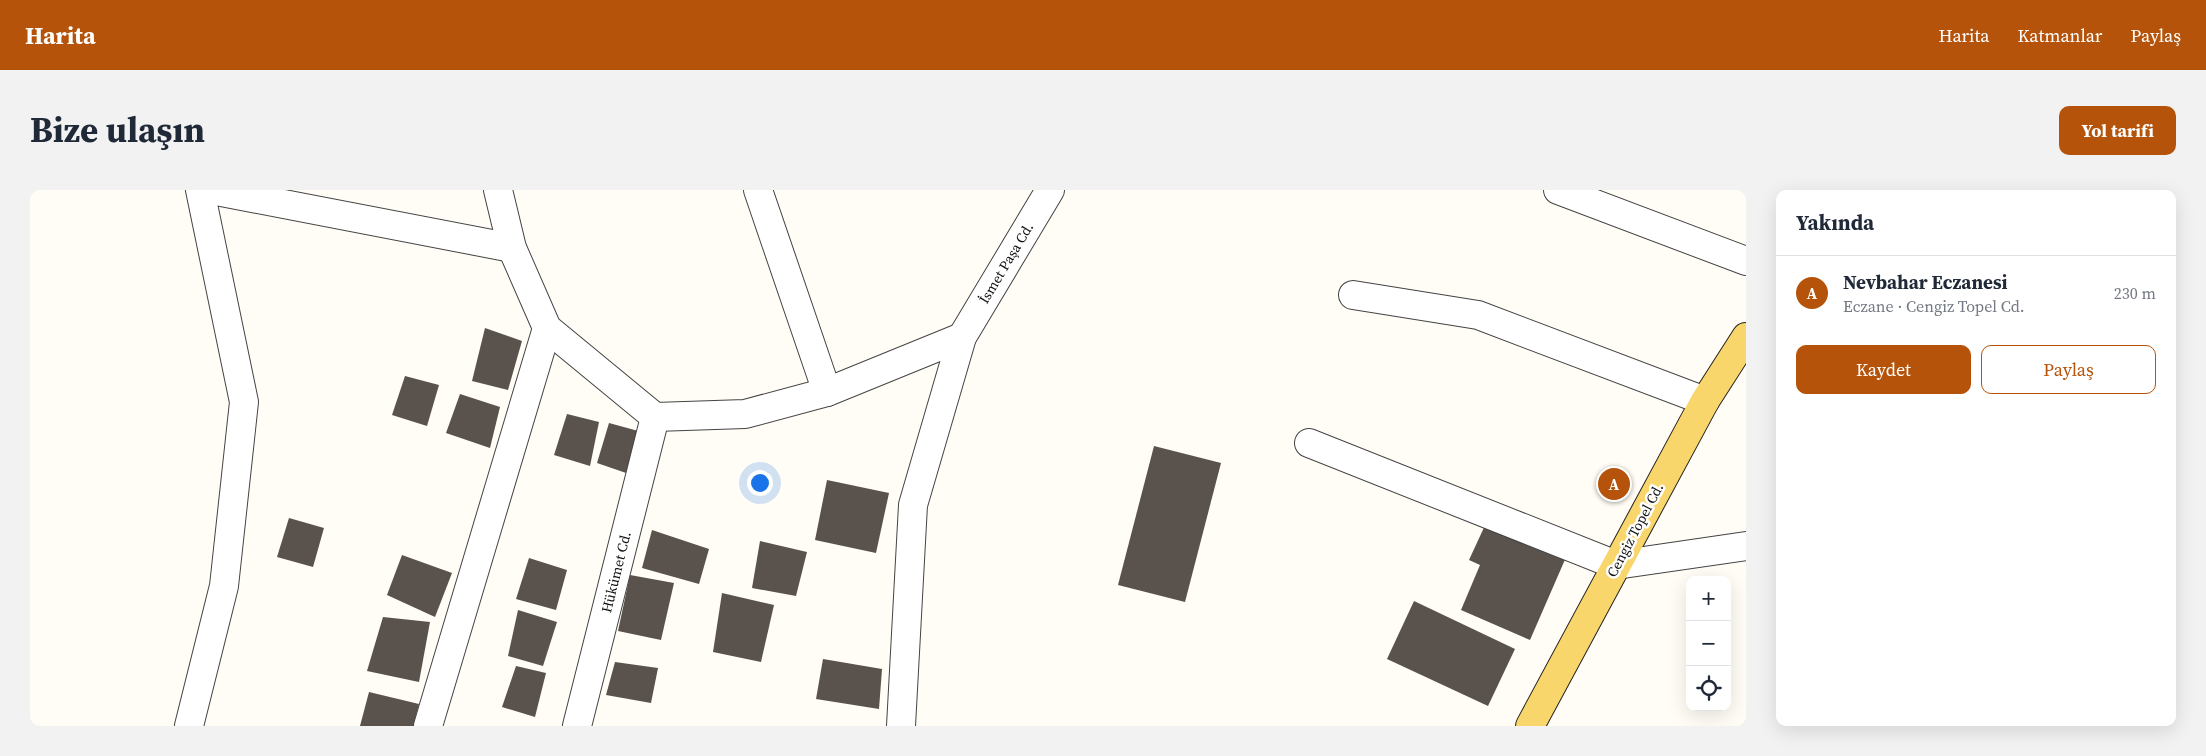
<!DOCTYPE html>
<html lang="tr">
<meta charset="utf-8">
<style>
body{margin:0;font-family:"Source Serif 4",serif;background:#f2f2f3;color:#1f2937}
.controls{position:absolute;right:15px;bottom:15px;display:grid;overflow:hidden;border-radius:10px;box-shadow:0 5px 20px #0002}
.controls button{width:45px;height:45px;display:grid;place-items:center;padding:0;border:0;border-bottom:1px solid #e0e1e3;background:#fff;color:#1f2937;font:25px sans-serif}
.you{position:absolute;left:729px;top:292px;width:18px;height:18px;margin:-12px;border:4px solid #fff;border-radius:50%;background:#1a73e8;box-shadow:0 0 0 8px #1a73e833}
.badge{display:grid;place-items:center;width:32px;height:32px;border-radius:50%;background:#b45309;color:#fff;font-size:16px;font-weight:700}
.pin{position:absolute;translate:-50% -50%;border:2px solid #fff;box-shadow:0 1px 5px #0006}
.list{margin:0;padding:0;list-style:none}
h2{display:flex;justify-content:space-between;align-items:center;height:65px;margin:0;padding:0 20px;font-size:21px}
h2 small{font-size:16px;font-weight:400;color:#747a83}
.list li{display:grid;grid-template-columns:32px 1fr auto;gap:15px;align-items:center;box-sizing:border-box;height:75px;padding:0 20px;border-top:1px solid #e0e1e3}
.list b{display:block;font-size:19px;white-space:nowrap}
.list p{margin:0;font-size:16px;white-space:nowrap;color:#747a83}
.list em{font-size:16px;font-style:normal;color:#747a83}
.actions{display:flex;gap:10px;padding:15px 20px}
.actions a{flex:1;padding:11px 0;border:1px solid #b45309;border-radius:10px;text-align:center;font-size:18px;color:#b45309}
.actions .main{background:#b45309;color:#fff}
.icon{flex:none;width:28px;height:28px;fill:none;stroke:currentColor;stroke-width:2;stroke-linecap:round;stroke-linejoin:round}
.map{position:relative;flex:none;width:1716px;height:536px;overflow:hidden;border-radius:10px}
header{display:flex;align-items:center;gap:30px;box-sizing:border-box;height:70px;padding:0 25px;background:#b45309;color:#fff}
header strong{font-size:24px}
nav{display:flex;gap:28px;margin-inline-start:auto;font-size:18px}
.intro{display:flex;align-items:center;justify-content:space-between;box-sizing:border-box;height:120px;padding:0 30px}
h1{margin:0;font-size:35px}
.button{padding:12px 22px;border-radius:10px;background:#b45309;color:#fff;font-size:18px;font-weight:700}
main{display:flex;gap:30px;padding:0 30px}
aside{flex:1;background:#fff;border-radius:10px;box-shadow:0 5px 20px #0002}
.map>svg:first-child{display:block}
.building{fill:#5a524d}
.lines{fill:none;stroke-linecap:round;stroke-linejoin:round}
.minor-casing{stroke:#444;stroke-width:30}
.major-casing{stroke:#222;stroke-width:30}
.minor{stroke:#fff;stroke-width:28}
.major{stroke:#f9d66b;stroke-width:28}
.labels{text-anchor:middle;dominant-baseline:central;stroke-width:5;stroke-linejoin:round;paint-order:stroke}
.street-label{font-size:14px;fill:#111;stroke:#fff}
</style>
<header>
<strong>Harita</strong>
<nav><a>Harita</a><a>Katmanlar</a><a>Paylaş</a></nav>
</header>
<div class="intro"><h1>Bize ulaşın</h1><a class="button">Yol tarifi</a></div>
<main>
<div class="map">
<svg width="1716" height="536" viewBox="0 0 1716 536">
<rect width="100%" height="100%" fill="#fffdf5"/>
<g class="building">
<path d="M 455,138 L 492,151 L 478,200 L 442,191 Z"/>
<path d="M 375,186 L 409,195 L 397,236 L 362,225 Z"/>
<path d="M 430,204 L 470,217 L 460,258 L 416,243 Z"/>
<path d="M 537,224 L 569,232 L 560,276 L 524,265 Z"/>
<path d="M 579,233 L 612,242 L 602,285 L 567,273 Z"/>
<path d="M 1124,256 L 1191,273 L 1155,412 L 1088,395 Z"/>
<path d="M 797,290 L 859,303 L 846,363 L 785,350 Z"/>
<path d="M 259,328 L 294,338 L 283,377 L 247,367 Z"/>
<path d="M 1457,331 L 1537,365 L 1500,450 L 1431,420 L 1450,375 L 1439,370 Z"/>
<path d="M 622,340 L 679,359 L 669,394 L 612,378 Z"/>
<path d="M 730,351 L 777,362 L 766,406 L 722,398 Z"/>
<path d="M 372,365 L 422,383 L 405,427 L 357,405 Z"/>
<path d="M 499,368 L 537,380 L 526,420 L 486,409 Z"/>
<path d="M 600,385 L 644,393 L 631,450 L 588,441 Z"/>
<path d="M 692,403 L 744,415 L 731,472 L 683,462 Z"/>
<path d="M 1384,411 L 1485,459 L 1458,516 L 1357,469 Z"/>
<path d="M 488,420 L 527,432 L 513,476 L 478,466 Z"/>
<path d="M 353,427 L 400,432 L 389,492 L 337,481 Z"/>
<path d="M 793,469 L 852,479 L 849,519 L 786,509 Z"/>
<path d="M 585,472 L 628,478 L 621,513 L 576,505 Z"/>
<path d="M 486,476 L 516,483 L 505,527 L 472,517 Z"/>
<path d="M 339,502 L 389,514 L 383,536 L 330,536 Z"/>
</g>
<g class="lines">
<defs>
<g id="minor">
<path d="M 181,0 L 482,58"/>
<path d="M 468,0 L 482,58 L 517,138 L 625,227 L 715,224 L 797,202 L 932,147"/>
<path d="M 728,0 L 797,202"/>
<path d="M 1528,0 L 1716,71"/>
<path d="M 1323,105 L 1448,125 L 1675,211"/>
<path d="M 1279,253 L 1586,375 L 1716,356"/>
<path d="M 159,536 L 194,396 L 214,212 L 170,0"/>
<path d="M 398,536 L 517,138"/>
<path d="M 547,536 L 625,227"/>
<path d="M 871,536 L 883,315 L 932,147 L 1020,0"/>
</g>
<path id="major" d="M 1500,536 L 1675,211 L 1716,147"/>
</defs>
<use href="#minor" class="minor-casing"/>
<use href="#major" class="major-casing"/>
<use href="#minor" class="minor"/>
<use href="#major" class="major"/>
</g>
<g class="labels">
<g class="street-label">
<text transform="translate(976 73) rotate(-59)">İsmet Paşa Cd.</text>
<text transform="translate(1605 340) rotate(-62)">Cengiz Topel Cd.</text>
<text transform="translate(586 382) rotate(-76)">Hükümet Cd.</text>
</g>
</g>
</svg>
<div class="controls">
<button>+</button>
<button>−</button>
<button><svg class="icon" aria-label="locate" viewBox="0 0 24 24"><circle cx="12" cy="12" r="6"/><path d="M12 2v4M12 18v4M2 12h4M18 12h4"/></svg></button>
</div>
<div class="you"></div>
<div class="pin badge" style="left:1584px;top:294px">A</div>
</div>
<aside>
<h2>Yakında<small></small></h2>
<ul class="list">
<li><span class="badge">A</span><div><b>Nevbahar Eczanesi</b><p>Eczane · Cengiz Topel Cd.</p></div><em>230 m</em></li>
</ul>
<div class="actions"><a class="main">Kaydet</a><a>Paylaş</a></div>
</aside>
</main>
